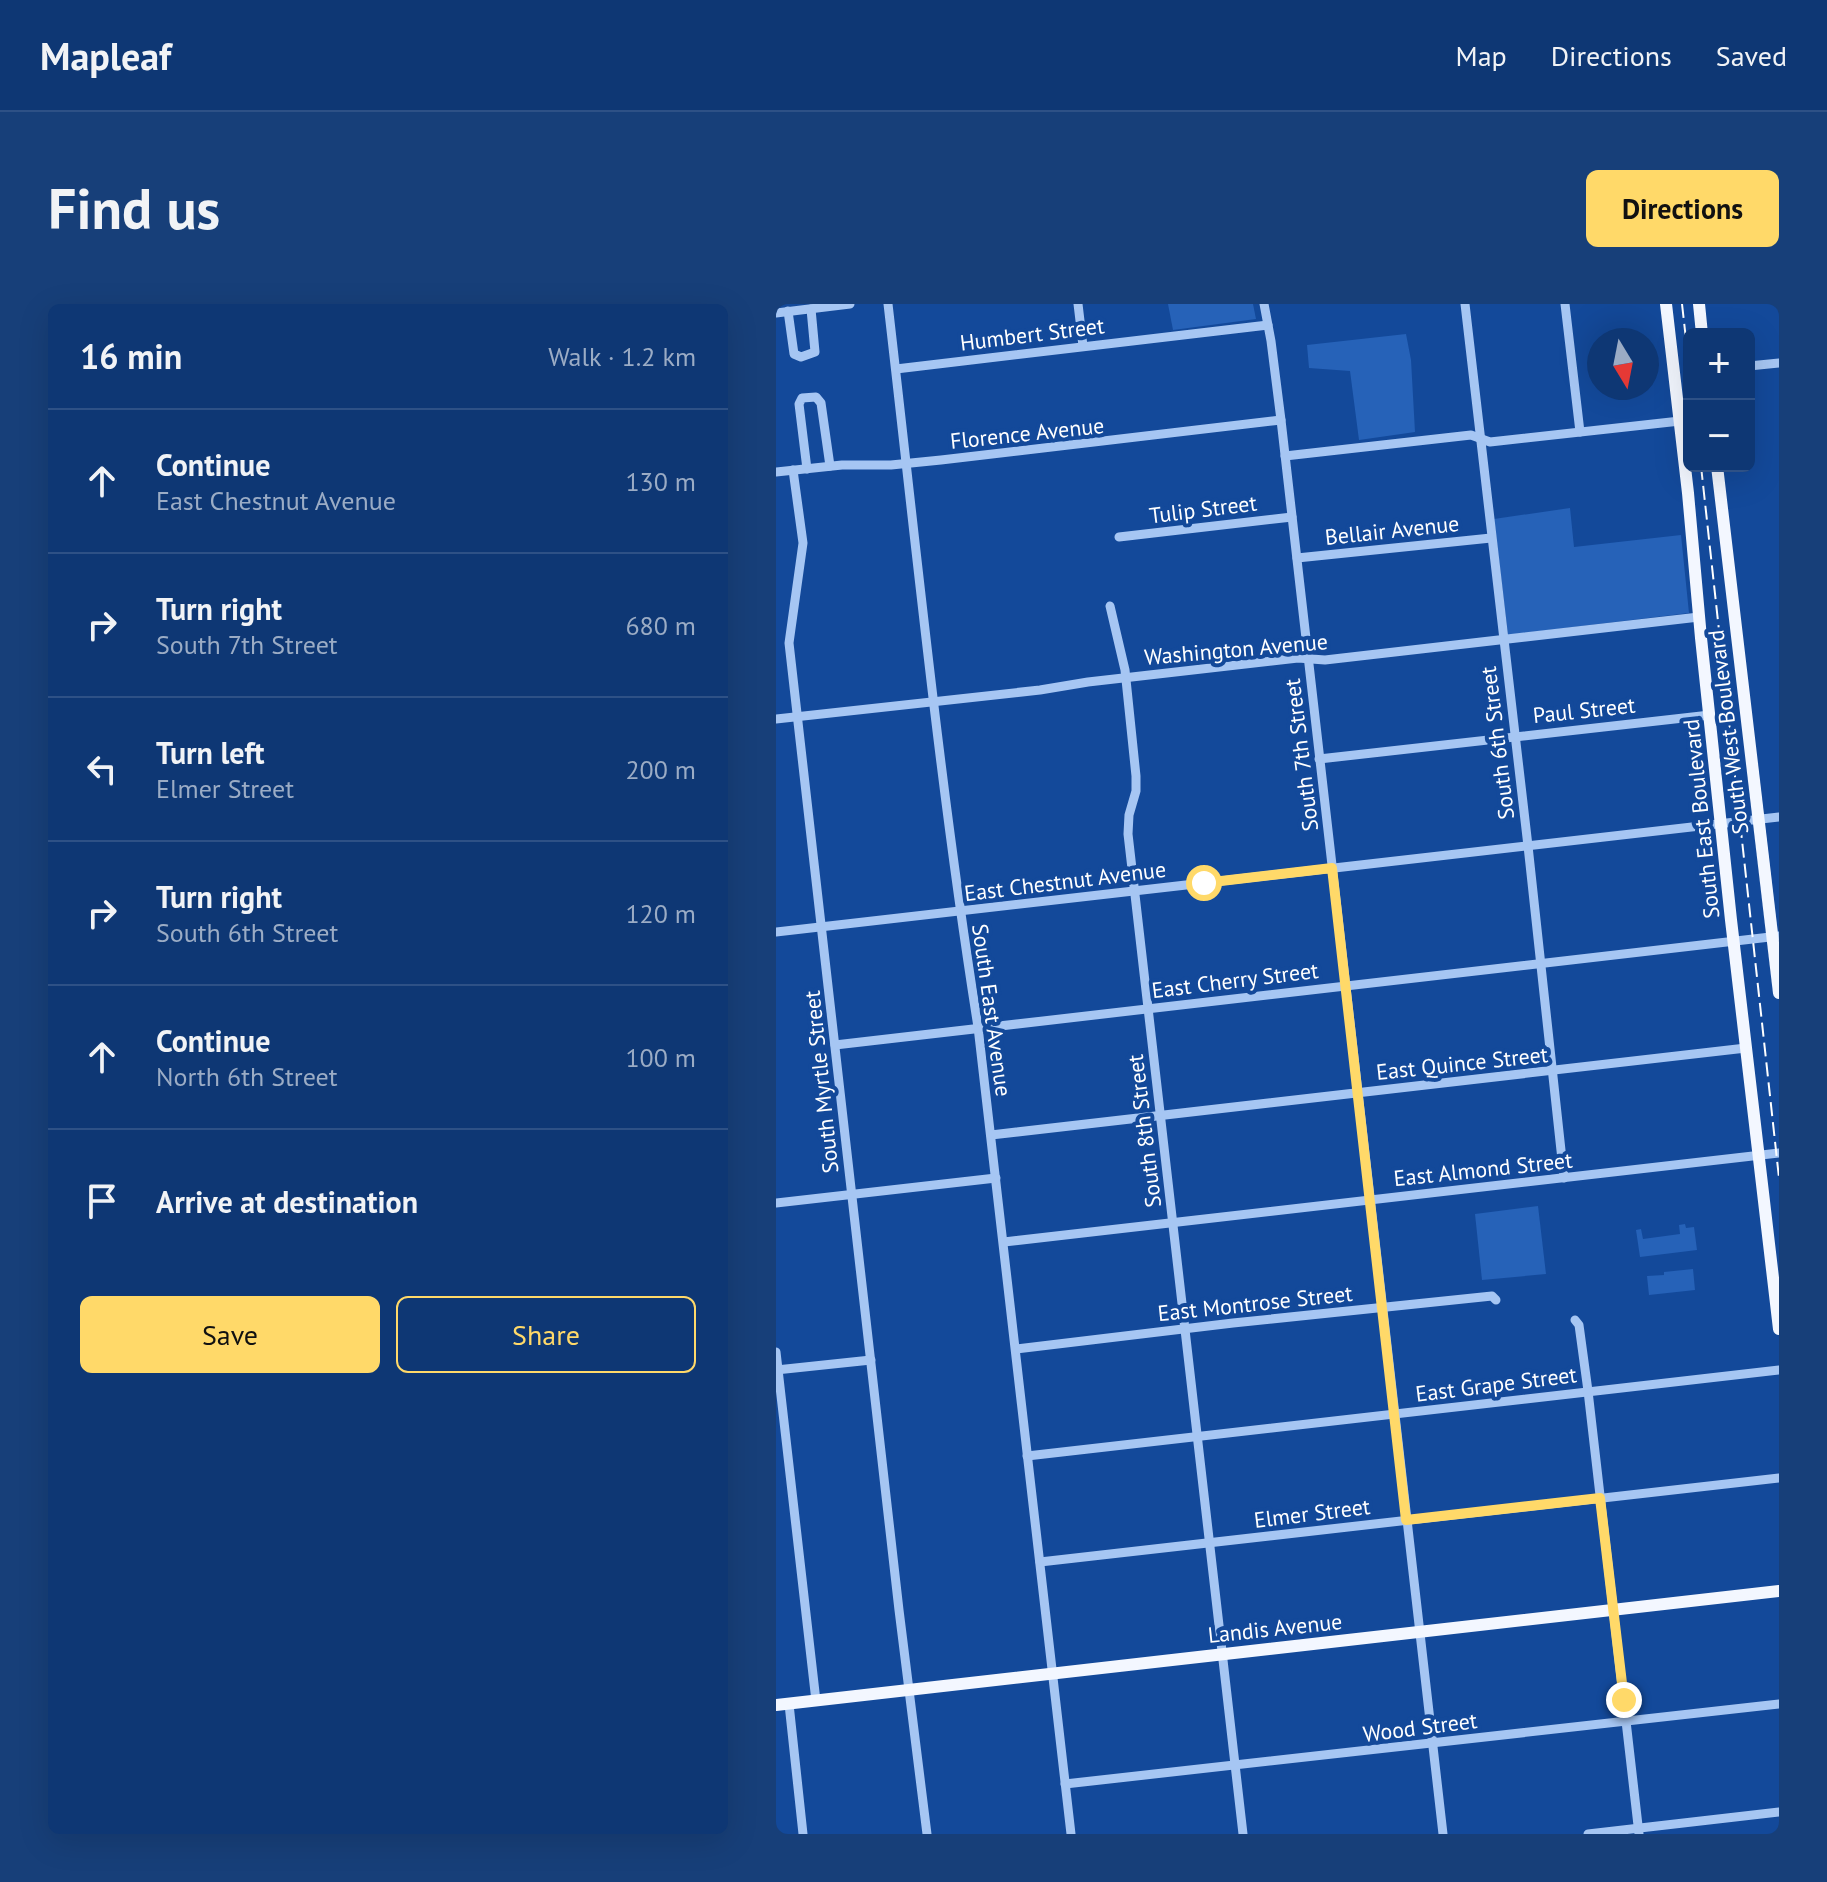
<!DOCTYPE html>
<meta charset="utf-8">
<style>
body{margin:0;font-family:"PT Sans",sans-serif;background:#173f79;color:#f1f3f6}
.controls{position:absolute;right:24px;top:24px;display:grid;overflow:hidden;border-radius:12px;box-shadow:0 8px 32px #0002}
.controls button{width:72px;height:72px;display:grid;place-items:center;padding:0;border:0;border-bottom:2px solid #2e5186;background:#0e3774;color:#f1f3f6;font:40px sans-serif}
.compass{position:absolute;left:811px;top:24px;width:72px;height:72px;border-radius:50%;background:#0e3774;box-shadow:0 8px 32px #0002;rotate:170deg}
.stop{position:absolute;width:24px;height:24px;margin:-18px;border:6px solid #ffd969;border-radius:50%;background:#fff}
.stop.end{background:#ffd969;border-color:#fff;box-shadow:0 2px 8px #0008}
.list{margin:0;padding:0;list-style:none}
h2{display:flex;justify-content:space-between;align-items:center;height:104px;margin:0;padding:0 32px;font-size:34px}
h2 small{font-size:26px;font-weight:400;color:#9bacc5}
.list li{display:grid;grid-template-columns:52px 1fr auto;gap:24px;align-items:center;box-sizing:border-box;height:144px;padding:0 32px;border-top:2px solid #2e5186}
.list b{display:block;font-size:30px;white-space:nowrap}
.list p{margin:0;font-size:26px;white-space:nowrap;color:#9bacc5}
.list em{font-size:26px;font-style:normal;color:#9bacc5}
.actions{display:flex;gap:16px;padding:24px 32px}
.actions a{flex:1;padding:18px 0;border:2px solid #ffd969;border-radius:12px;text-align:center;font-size:28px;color:#ffd969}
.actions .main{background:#ffd969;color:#111}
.icon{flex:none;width:44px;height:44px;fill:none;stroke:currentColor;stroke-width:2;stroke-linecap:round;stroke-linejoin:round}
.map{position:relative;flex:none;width:1003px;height:1530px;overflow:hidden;border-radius:12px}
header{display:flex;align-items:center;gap:48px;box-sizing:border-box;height:112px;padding:0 40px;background:#0e3774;border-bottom:2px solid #2e5186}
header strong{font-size:38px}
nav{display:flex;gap:44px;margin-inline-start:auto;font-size:28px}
.intro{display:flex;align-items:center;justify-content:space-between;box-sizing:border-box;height:192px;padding:0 48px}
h1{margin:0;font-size:56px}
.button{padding:20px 36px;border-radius:12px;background:#ffd969;color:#111;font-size:28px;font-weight:700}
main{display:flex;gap:48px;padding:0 48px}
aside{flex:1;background:#0e3774;border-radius:12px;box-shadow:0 8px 32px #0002}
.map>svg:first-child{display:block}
.green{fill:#2662b8}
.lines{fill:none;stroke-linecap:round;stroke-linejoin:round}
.minor{stroke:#a6c6f3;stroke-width:9}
.major{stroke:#f3f7ff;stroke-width:12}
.rail{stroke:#fff;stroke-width:2;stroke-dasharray:14 6;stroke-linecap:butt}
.route{stroke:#ffd969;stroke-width:10}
.labels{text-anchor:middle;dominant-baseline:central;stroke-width:8;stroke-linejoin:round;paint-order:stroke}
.street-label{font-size:22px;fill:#fff;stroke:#13499a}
</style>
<header>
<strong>Mapleaf</strong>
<nav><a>Map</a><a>Directions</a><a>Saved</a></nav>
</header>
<div class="intro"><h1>Find us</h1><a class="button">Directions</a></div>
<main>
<aside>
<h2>16 min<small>Walk · 1.2 km</small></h2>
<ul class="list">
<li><svg class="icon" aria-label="ahead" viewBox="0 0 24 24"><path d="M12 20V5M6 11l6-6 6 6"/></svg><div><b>Continue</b><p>East Chestnut Avenue</p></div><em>130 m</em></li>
<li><svg class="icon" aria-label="right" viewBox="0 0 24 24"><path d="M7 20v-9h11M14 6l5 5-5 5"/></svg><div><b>Turn right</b><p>South 7th Street</p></div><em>680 m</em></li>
<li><svg class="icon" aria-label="left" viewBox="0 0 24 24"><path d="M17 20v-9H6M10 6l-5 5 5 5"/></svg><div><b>Turn left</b><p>Elmer Street</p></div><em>200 m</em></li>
<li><svg class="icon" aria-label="right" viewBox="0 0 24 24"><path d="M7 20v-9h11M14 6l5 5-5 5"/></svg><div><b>Turn right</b><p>South 6th Street</p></div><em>120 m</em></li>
<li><svg class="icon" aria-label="ahead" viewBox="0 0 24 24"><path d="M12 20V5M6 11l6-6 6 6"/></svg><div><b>Continue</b><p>North 6th Street</p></div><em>100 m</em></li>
<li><svg class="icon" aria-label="arrive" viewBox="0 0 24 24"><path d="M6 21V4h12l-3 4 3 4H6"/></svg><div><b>Arrive at destination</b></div></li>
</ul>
<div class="actions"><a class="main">Save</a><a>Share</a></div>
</aside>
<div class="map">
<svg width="1003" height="1530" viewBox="0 0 1003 1530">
<rect width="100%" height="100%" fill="#13499a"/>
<g class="green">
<path d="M 392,0 L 477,0 L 480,15 L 397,26 Z"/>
<path d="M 630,30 L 635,56 L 639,128 L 583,136 L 574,67 L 533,64 L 531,41 Z"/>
<path d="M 794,204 L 798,243 L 905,231 L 913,309 L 732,331 L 718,215 Z"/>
<path d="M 762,902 L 770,970 L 706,976 L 699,910 Z"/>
<path d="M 909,920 L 910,924 L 918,923 L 921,946 L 864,953 L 860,926 L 865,925 L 867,935 L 904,930 L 903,921 Z"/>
<path d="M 917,965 L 919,986 L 873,991 L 871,972 L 888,971 L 888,968 Z"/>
</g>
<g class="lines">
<g class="minor">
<path d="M 112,0 C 140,241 164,484 202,723 L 295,1530"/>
<path d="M 302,0 L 307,42"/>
<path d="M 488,0 L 495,37 L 505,116 L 667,1530"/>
<path d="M 689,0 L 752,542 L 788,874"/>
<path d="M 789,0 L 804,128"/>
<path d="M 12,7 L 18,50 L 25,53 L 39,48 L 35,5"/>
<path d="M 0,9 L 74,0"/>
<path d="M 973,62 L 1003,59"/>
<path d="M 120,65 L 492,21"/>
<path d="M 509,152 L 695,131 L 714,138 L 904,117"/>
<path d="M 31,165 L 23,100 L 26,94 L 40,93 L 45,99 L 54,162"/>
<path d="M 17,166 L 27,239 L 13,339 L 123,1306 L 151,1530"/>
<path d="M 0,168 L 66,161 L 115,161 L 165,156 L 505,116"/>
<path d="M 343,233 L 516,213"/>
<path d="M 521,254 L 715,234"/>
<path d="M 334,302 L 349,366 L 360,472 L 360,487 L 353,511 L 352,530 L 467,1530"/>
<path d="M 0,415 L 264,386 L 312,378 L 522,354 L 549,356 L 923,313"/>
<path d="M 543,455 L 934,411"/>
<path d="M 0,628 L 1003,513"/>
<path d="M 59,741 L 1003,632"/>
<path d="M 215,831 L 970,744"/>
<path d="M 0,899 L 220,874"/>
<path d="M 228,938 L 1003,849"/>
<path d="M 799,1016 L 803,1021 L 812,1087 L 863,1530"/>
<path d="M 240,1045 L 457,1019 L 716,992 L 720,996"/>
<path d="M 0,1048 L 40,1397"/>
<path d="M 0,1066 L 95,1056"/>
<path d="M 251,1152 L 1003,1066"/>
<path d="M 264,1258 L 1003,1174"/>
<path d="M 13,1400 L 27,1530"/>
<path d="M 289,1480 L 1003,1400"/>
<path d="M 812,1530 L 1003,1508"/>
</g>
<g class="major">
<path d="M 890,0 L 912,189 L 925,334 L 955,616 L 1003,1025"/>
<path d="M 923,0 L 926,30"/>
<path d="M 941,162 L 1003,689"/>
<path d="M 0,1401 L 1003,1287"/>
</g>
<g class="rail">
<path d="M 906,0 L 913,62"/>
<path d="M 925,162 L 1003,874"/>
</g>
</g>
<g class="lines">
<path class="route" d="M 428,579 L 556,564 L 630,1216 L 824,1194 L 848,1396"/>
</g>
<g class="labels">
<g class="street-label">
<text transform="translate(256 30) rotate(-7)">Humbert Street</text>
<text transform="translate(251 129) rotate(-6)">Florence Avenue</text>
<text transform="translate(427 205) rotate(-7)">Tulip Street</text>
<text transform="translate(616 226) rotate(-6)">Bellair Avenue</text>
<text transform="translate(460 345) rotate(-5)">Washington Avenue</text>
<text transform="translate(808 406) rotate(-6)">Paul Street</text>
<text transform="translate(952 428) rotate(-97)">South West Boulevard</text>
<text transform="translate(721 439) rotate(-97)">South 6th Street</text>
<text transform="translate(525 451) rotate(-97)">South 7th Street</text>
<text transform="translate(925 515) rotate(-96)">South East Boulevard</text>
<text transform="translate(289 577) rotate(-7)">East Chestnut Avenue</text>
<text transform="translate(459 676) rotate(-7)">East Cherry Street</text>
<text transform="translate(216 706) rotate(82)">South East Avenue</text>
<text transform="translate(686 759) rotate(-6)">East Quince Street</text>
<text transform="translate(45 778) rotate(-96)">South Myrtle Street</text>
<text transform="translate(368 827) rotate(-97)">South 8th Street</text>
<text transform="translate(707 865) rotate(-6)">East Almond Street</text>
<text transform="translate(479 999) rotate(-6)">East Montrose Street</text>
<text transform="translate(720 1080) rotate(-7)">East Grape Street</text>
<text transform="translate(536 1209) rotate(-7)">Elmer Street</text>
<text transform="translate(499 1324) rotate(-6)">Landis Avenue</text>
<text transform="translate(644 1423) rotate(-7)">Wood Street</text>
</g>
</g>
</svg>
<div class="controls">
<button>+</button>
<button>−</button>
</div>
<svg class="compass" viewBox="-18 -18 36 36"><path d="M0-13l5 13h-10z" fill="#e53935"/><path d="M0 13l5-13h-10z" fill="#9bacc5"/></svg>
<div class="stop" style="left:428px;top:579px"></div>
<div class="stop end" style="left:848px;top:1396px"></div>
</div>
</main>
